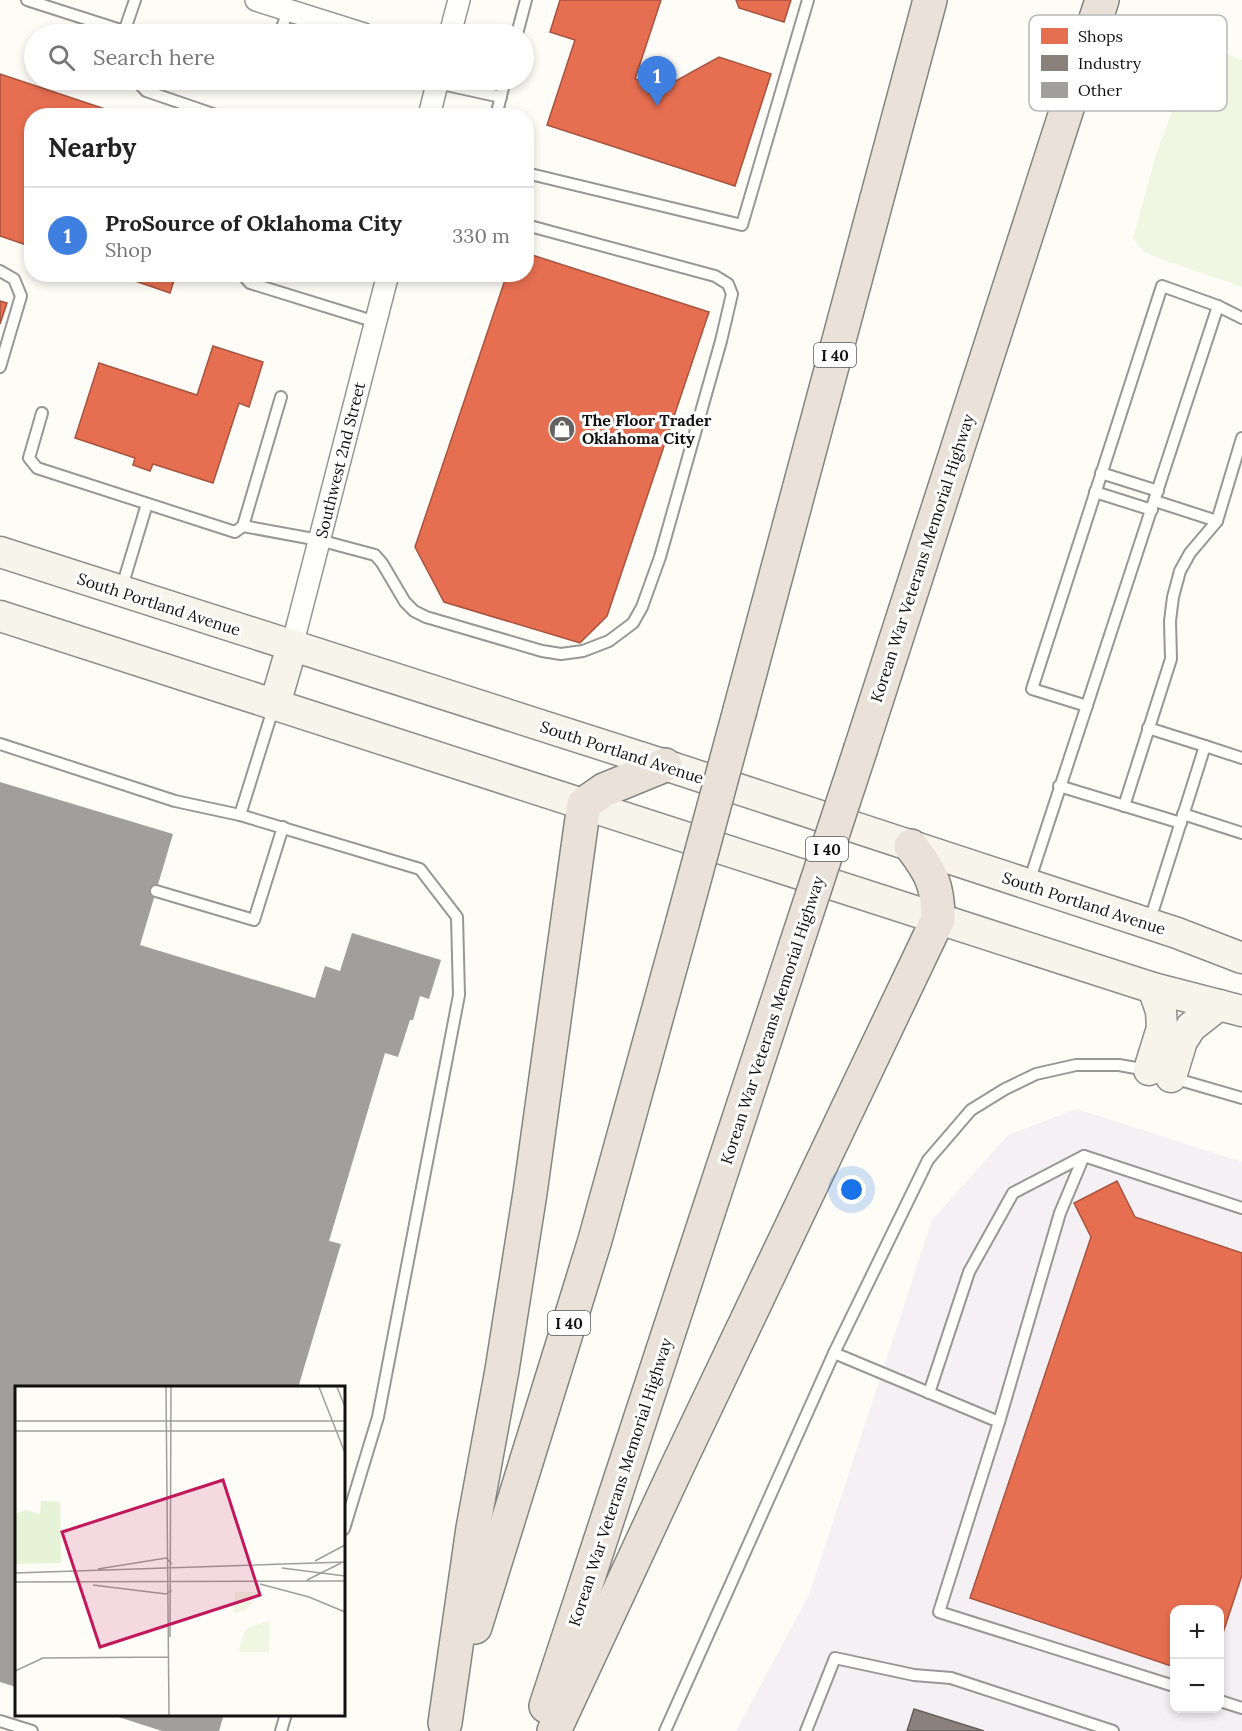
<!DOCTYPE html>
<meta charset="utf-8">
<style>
body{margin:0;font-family:Lora,serif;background:#f6f6f6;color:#222}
.controls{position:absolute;right:18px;bottom:18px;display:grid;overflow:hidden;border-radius:12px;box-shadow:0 3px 9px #0003}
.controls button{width:54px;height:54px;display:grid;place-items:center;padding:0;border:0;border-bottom:2px solid #e0e0e0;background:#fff;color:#222;font:30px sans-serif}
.you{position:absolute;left:852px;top:1190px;width:21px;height:21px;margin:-15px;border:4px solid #fff;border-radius:50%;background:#1a73e8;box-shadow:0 0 0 9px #1a73e833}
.badge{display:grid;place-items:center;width:39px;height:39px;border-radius:50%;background:#646362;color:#fff;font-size:20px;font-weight:700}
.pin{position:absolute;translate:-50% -50px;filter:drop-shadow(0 2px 3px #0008)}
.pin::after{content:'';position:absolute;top:32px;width:21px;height:18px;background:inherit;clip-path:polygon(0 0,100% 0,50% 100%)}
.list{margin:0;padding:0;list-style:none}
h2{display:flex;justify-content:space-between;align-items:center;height:78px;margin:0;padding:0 24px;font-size:26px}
h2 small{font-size:20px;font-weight:400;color:#767676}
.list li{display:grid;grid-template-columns:39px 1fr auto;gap:18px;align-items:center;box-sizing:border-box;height:96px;padding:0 24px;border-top:2px solid #e0e0e0}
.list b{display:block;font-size:22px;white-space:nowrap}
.list p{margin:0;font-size:20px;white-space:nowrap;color:#767676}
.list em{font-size:20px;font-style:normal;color:#767676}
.icon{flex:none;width:33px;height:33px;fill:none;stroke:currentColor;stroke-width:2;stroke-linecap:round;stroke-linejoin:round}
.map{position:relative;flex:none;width:1242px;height:1731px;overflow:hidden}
.search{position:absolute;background:#fff;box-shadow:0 3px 9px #0003;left:24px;top:24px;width:510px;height:66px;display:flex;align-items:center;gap:15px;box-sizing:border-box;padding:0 21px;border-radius:33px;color:#767676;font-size:22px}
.panel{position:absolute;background:#fff;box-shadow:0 3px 9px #0003;left:24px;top:108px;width:510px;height:174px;border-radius:24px}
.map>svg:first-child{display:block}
.industrial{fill:#f5f0f3;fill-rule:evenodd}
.pitch{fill:#f0f6e1}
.shops{fill:#e76f51;stroke:#a7533e;stroke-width:1.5}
.industry{fill:#8a817c;stroke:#665f5c;stroke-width:1.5}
.building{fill:#a19f9c}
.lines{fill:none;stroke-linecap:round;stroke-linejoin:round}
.lane-casing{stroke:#979795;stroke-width:14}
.street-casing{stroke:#979795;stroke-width:24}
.secondary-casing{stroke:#8e8d8b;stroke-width:33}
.highway-casing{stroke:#858482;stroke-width:36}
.lane{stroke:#fffffe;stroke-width:10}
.street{stroke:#fffffe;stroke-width:21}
.secondary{stroke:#f6f4eb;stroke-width:30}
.highway{stroke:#eae1d8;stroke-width:33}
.highway-bridge-casing{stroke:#858482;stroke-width:36;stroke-linecap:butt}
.highway-bridge{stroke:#eae1d8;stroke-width:33}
.labels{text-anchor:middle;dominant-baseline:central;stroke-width:6;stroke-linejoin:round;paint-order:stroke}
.shield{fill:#fff;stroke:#585858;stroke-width:1.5}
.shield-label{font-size:15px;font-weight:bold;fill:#111}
.poi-label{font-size:16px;font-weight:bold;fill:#111;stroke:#fff;text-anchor:start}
.street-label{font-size:16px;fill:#111;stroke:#fff}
.inset-road{fill:none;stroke:#9f9e9b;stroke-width:1.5}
.view{fill:#c2185b;fill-opacity:0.15;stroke:#c2185b;stroke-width:3}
.inset-edge{fill:none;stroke:#111;stroke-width:3}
.key{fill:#fff;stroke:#b8b8b8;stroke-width:1.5}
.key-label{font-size:16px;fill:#111}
</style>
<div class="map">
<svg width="1242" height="1731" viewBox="0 0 1242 1731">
<rect width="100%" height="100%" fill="#fdfcf7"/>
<path class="industrial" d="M 1077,1109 L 1242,1162 L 1242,1731 L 736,1731 L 809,1595 L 932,1220 L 1008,1135 ZM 1174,1610 L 1220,1610 L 1220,1708 L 1174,1708 Z"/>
<path class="pitch" d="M 1202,44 L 1242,60 L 1242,287 L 1158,258 L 1143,251 L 1133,238 L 1157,152 L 1187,69 Z"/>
<g class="shops">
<path d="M 560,0 L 661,0 L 635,79 L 663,88 L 719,57 L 771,74 L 735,186 L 547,125 L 575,40 L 550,32 Z"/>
<path d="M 736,0 L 791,0 L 784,22 L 739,8 Z"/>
<path d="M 0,74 L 126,116 L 32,116 L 32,247 L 0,236 Z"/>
<path d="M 526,253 L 709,312 L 607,616 L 580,643 L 444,602 L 415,547 L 507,274 L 526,274 Z"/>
<path d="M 115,274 L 176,274 L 170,293 Z"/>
<path d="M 0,301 L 7,303 L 0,324 Z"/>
<path d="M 213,346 L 263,362 L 249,407 L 239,403 L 213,483 L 153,464 L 150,471 L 133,465 L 135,458 L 75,438 L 99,363 L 197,395 Z"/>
<path d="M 1117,1181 L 1135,1217 L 1242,1253 L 1242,1575 L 1220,1642 L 1220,1610 L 1174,1610 L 1174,1667 L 970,1598 L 1091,1237 L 1074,1203 Z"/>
</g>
<path class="industry" d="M 914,1709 L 984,1731 L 907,1731 Z"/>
<g class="building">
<path d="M 0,782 L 173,834 L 140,945 L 315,998 L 325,966 L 340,971 L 352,933 L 441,960 L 429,999 L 420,996 L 413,1020 L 410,1020 L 398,1057 L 385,1053 L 329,1241 L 341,1244 L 298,1388 L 16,1388 L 16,1687 L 0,1682 Z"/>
<path d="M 109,1714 L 224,1714 L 219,1731 L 162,1731 Z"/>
</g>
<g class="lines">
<defs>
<g id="lane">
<path d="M 27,0 L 133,34"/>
<path d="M 125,34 L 124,32 L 135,0"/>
<path d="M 280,34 L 288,10"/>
<path d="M 517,34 L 526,0"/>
<path d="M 136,80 L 146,91 L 219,116"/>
<path d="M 437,83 L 501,97"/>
<path d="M 496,116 L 505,80"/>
<path d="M 526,173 L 742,225 L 808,0"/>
<path d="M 0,271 L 14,279 L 21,296 L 0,367"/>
<path d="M 242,274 L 250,283 L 376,322"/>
<path d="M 42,413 L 29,458 L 37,468 L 235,532 L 243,526 L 281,397"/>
<path d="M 1101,473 L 1158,491"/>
<path d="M 1095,492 L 1152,510"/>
<path d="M 1155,501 L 1217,521"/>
<path d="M 243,526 L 319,540 L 375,555 L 382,563 L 405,602 L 414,611 L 426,617 L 542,651 L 561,654 L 583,651 L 609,641 L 633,623 L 642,607 L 660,557 L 721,341 L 732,294 L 728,284 L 715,276 L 526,225"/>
<path d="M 121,590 L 147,504"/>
<path d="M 1087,706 L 1032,689 L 1162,286 L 1218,306"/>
<path d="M 1148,728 L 1205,746"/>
<path d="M 0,744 L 175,801 L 240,815 L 420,869 L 457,917 L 459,995 L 378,1417 L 344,1529"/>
<path d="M 1059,786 L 1181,823"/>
<path d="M 1124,806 L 1171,659 L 1170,621 L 1173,597 L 1180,571 L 1190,553 L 1217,521 L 1242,438"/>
<path d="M 1183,814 L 1242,833"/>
<path d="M 240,815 L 274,706"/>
<path d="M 1029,882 L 1218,306 L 1242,318"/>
<path d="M 156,891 L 254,920 L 283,827"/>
<path d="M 1149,923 L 1205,746 L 1242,758"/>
<path d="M 1173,1078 L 1242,1098"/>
<path d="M 834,1353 L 999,1422 L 939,1612 L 1174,1686"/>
<path d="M 929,1393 L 969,1272 L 1013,1193 L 1084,1156 L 1242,1208"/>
<path d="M 999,1422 L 1060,1213 L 1084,1156"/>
<path d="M 1220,1701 L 1242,1708"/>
<path d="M 0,1721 L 32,1731"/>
<path d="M 281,1731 L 286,1714"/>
<path d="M 665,1731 L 834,1353 L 928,1160 L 971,1110 L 1005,1089 L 1036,1074 L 1076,1065 L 1119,1065 L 1147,1070"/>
<path d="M 806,1731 L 835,1658 L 914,1675 L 951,1678 L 1113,1731"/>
</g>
<g id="street">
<path d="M 256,0 L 364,34"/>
<path d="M 450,34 L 459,0"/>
<path d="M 429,116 L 438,80"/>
<path d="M 292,646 L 388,274"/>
</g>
<g id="secondary">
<path d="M 0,552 L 665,765 L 1177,933 L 1242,958"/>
<path d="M 0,616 L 1153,988 L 1242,1011"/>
<path d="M 275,704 L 292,646"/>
<path d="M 1149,1070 L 1162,1028 L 1161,1011 L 1153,988"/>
<path d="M 1171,1077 L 1182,1041 L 1191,1027 L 1219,1005"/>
</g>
<g id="highway">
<path d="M 740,710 L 930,0"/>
<path d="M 861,748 L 1102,0"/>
<path d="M 475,1627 L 595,1240 L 683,921"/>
<path d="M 546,1706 L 794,951"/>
<path d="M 445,1723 L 473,1528 L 502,1370 L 530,1193 L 584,804 L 604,790 L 665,765"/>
<path d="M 554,1731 L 677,1467 L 938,919 C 938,885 931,872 911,846"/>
</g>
</defs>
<use href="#lane" class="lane-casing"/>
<use href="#street" class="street-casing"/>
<use href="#secondary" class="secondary-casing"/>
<use href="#highway" class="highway-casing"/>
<use href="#lane" class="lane"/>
<use href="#street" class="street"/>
<use href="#secondary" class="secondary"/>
<use href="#highway" class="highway"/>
<defs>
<g id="highway-bridge">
<path d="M 683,921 L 740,710"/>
<path d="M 794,951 L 861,748"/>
</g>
</defs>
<use href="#highway-bridge" class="highway-bridge-casing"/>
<use href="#highway-bridge" class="highway-bridge"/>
</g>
<defs>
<symbol id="shop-disc" viewBox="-11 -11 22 22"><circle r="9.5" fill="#646362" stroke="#fff"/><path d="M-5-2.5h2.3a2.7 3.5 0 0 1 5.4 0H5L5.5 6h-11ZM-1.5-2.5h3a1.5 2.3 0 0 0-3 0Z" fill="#fff"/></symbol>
</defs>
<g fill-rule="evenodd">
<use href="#shop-disc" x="547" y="414" width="30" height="30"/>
</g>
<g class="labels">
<g class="shield">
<rect x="814" y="343" width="42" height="24" rx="4.5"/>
<rect x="806" y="837" width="42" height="24" rx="4.5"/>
<rect x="548" y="1311" width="42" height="24" rx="4.5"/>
</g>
<g class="shield-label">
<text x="835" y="355">I 40</text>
<text x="827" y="849">I 40</text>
<text x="569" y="1323">I 40</text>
</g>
<g class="poi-label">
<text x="582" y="420">The Floor Trader<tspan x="582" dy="18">Oklahoma City</tspan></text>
</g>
<g class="street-label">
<text transform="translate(340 460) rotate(-76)">Southwest 2nd Street</text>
<text transform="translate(922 558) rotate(-72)">Korean War Veterans Memorial Highway</text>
<text transform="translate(159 604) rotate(18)">South Portland Avenue</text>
<text transform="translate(622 752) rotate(18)">South Portland Avenue</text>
<text transform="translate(1084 903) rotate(18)">South Portland Avenue</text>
<text transform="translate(772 1020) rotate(-72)">Korean War Veterans Memorial Highway</text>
<text transform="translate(620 1482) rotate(-72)">Korean War Veterans Memorial Highway</text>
</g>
</g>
<g transform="translate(15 1386)">
<rect width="330" height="330" fill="#fdfcf7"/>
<path d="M 26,115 L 45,116 L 46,177 L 0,178 L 0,128 L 11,124 L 25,128 Z" fill="#e7f3d7"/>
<path d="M 220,206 L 240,206 L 237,217 L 229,225 L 219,227 ZM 255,234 L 254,266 L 223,266 L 231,243 Z" fill="#f0f6e1"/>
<path class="inset-road" d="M 151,1 L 154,329M 304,1 L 330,67M 322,1 L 330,21M 0,35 L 330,35M 0,45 L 330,45M 300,175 L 330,159M 267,182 L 330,190M 83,183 L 151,172 L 157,178M 0,187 L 330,176M 292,194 L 326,177M 0,196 L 330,195M 245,198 L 294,211 L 330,226M 78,199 L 151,208 L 157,204M 155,251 L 156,1M 0,285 L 28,272 L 154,271"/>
<path class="view" d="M 208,94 L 245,209 L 85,261 L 47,146 Z"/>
<rect width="330" height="330" class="inset-edge"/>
</g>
<rect x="1029" y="15" width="198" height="96" rx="9" class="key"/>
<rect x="1041" y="28" width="27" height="16" fill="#e76f51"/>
<rect x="1041" y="55" width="27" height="16" fill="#8a817c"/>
<rect x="1041" y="82" width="27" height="16" fill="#a19f9c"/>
<g class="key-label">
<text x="1078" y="42">Shops</text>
<text x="1078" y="69">Industry</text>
<text x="1078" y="96">Other</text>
</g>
</svg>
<div class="controls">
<button>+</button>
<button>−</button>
</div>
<div class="you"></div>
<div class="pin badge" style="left:657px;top:106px;background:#3f7fe0">1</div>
<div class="search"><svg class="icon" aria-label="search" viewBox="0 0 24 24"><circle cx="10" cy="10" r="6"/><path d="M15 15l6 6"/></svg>Search here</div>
<section class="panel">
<h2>Nearby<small></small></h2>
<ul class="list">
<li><span class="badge" style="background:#3f7fe0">1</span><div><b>ProSource of Oklahoma City</b><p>Shop</p></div><em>330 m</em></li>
</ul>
</section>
</div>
